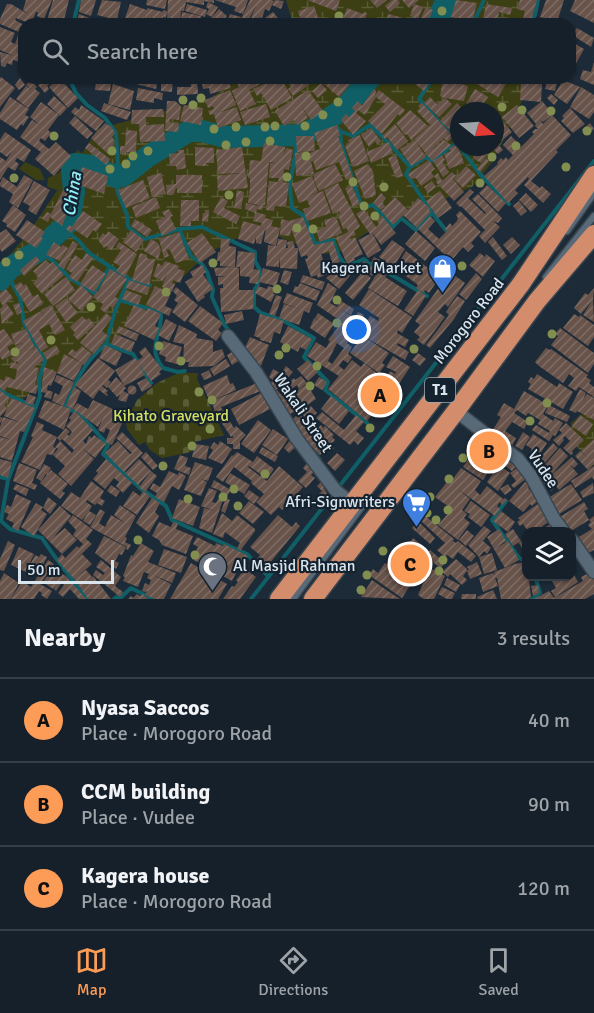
<!DOCTYPE html>
<meta charset="utf-8">
<style>
body{margin:0;font-family:Signika,sans-serif;background:#1f2832;color:#f1f3f6}
.controls{position:absolute;right:18px;bottom:18px;display:grid;overflow:hidden;border-radius:12px;box-shadow:0 2px 4px #0004}
.controls button{width:54px;height:54px;display:grid;place-items:center;padding:0;border:0;border-bottom:2px solid #353e47;background:#16202a;color:#f1f3f6;font:30px sans-serif}
.compass{position:absolute;left:450px;top:102px;width:54px;height:54px;border-radius:50%;background:#16202a;box-shadow:0 2px 4px #0004;rotate:107deg}
.scale{position:absolute;left:18px;bottom:15px;width:96px;box-sizing:border-box;padding-left:6px;border:3px solid #dae4ec;border-top:0;font-size:16px;line-height:21px;white-space:nowrap;color:#dae4ec;-webkit-text-stroke:4px #13222e;paint-order:stroke}
.you{position:absolute;left:357px;top:330px;width:21px;height:21px;margin:-15px;border:4px solid #fff;border-radius:50%;background:#1a73e8;box-shadow:0 0 0 9px #1a73e833}
.badge{display:grid;place-items:center;width:39px;height:39px;border-radius:50%;background:#fd9c56;color:#111;font-size:20px;font-weight:700}
.pin{position:absolute;translate:-50% -50%;border:3px solid #fff;box-shadow:0 2px 6px #0006}
.list{margin:0;padding:0;list-style:none}
h2{display:flex;justify-content:space-between;align-items:center;height:78px;margin:0;padding:0 24px;font-size:26px}
h2 small{font-size:20px;font-weight:400;color:#9ea3a8}
.list li{display:grid;grid-template-columns:39px 1fr auto;gap:18px;align-items:center;box-sizing:border-box;height:84px;padding:0 24px;border-top:2px solid #353e47}
.list b{display:block;font-size:22px;white-space:nowrap}
.list p{margin:0;font-size:20px;white-space:nowrap;color:#9ea3a8}
.list em{font-size:20px;font-style:normal;color:#9ea3a8}
.icon{flex:none;width:33px;height:33px;fill:none;stroke:currentColor;stroke-width:2;stroke-linecap:round;stroke-linejoin:round}
.map{position:relative;flex:none;width:594px;height:599px;overflow:hidden}
.search{position:absolute;background:#16202a;box-shadow:0 2px 4px #0004;left:18px;right:18px;top:18px;height:66px;display:flex;align-items:center;gap:15px;box-sizing:border-box;padding:0 21px;border-radius:18px;color:#9ea3a8;font-size:22px}
.sheet{height:330px;background:#16202a}
nav{display:flex;justify-content:space-around;align-items:center;box-sizing:border-box;height:84px;border-top:2px solid #353e47;background:#16202a;font-size:16px;color:#9ea3a8}
nav a{display:grid;justify-items:center;gap:3px}
nav .on{color:#fd9c56}
.map>svg:first-child{display:block}
.green{fill:#3c3f14}
.wetland{fill:url(#wetland-marsh);fill-rule:evenodd}
.cemetery{fill:url(#cemetery-stones)}
.lines{fill:none;stroke-linecap:round;stroke-linejoin:round}
.stream{stroke:#105e66;stroke-width:4}
.river{stroke:#105e66;stroke-width:22}
.building{fill:url(#building-hatch);fill-rule:evenodd}
.lane-casing{stroke:#394650;stroke-width:9}
.street-casing{stroke:#394650;stroke-width:15}
.highway-casing{stroke:#394650;stroke-width:21}
.lane{stroke:#586978;stroke-width:6}
.street{stroke:#586978;stroke-width:12}
.highway{stroke:#d38d6c;stroke-width:18}
.tree{fill:#828e50}
.labels{text-anchor:middle;dominant-baseline:central;stroke-width:4.5;stroke-linejoin:round;paint-order:stroke}
.shield{fill:#13222e;stroke:#9eaab3;stroke-width:1.5}
.shield-label{font-size:15px;font-weight:bold;fill:#dae4ec}
.poi-label{font-size:16px;fill:#dae4ec;stroke:#13222e;text-anchor:end}
.street-label{font-size:16px;fill:#dae4ec;stroke:#13222e}
.park-label{font-size:16px;fill:#d4df63;stroke:#13222e}
.water-label{font-size:18px;font-style:italic;fill:#93eefa;stroke:#13222e}
</style>
<div class="map">
<svg width="594" height="599" viewBox="0 0 594 599">
<defs>
<pattern id="wetland-marsh" width="20" height="14" patternUnits="userSpaceOnUse" patternTransform="scale(1.5)"><rect width="20" height="14" fill="#3c3f14"/><path d="M1 5h8M5 5V1M11 12h8M15 12V8" fill="none" stroke="#585b36"/></pattern>
<pattern id="cemetery-stones" width="16" height="16" patternUnits="userSpaceOnUse" patternTransform="scale(1.5)"><rect width="16" height="16" fill="#3c3f14"/><path d="M2 7V4a2 2 0 0 1 4 0v3zM10 15v-3a2 2 0 0 1 4 0v3z" fill="#585b36"/></pattern>
<pattern id="building-hatch" width="6" height="6" patternUnits="userSpaceOnUse" patternTransform="scale(1.5)"><rect width="6" height="6" fill="#68534a"/><path d="M-1 1l2-2M0 6l6-6M5 7l2-2" fill="none" stroke="#7d6c64"/></pattern>
</defs>
<rect width="100%" height="100%" fill="#1d2b38"/>
<g class="green">
<path d="M 78,150 L 91,162 L 61,191 L 47,187 L 48,178 L 59,173 Z"/>
<path d="M 25,162 L 40,169 L 45,180 L 36,180 L 19,169 Z"/>
</g>
<g class="wetland">
<path d="M 286,0 L 527,0 L 537,24 L 291,24 L 291,17 Z"/>
<path d="M 241,78 L 533,78 L 493,161 L 472,187 L 366,233 L 338,253 L 317,254 L 259,227 L 208,253 L 108,348 L 66,366 L 0,416 L 0,267 L 32,228 L 98,129 L 209,99 ZM 459,111 L 495,111 L 495,147 L 459,147 Z"/>
<path d="M 593,405 L 594,406 L 594,466 L 571,440 L 571,423 Z"/>
</g>
<path class="cemetery" d="M 178,373 L 198,373 L 197,379 L 224,435 L 194,442 L 191,452 L 162,458 L 150,450 L 145,442 L 139,445 L 127,429 L 126,422 L 137,400 L 157,383 Z"/>
<g class="lines">
<g class="stream">
<path d="M 73,24 L 79,0"/>
<path d="M 473,24 L 484,0"/>
<path d="M 529,24 L 535,15 L 538,0"/>
<path d="M 69,78 L 76,93 L 87,105 L 105,118 L 116,133 L 118,165 L 116,177"/>
<path d="M 433,78 L 419,99 L 457,142"/>
<path d="M 330,118 L 340,131 L 353,136 L 370,125 C 385,139 397,151 410,167 L 426,157 L 432,161 L 457,142 L 459,146"/>
<path d="M 340,131 L 341,143 L 362,208 L 373,205 L 393,227 L 401,218 L 416,230 L 432,213 L 449,234"/>
<path d="M 293,134 C 300,149 292,168 290,183 C 290,191 291,200 292,208 L 304,216 L 315,244 L 333,240 C 337,250 339,261 348,266 L 364,259 L 368,263 L 380,268 L 427,296"/>
<path d="M 460,147 L 480,174 L 509,204"/>
<path d="M 410,167 L 406,174 L 432,213"/>
<path d="M 123,176 L 117,190 L 127,215 L 128,227 L 144,239 C 157,236 166,234 179,229 L 191,256 L 202,264 L 207,272 L 213,290 L 212,297 L 224,324 L 231,334"/>
<path d="M 63,229 L 78,240 L 89,253 L 129,279 L 115,311 L 106,344 L 133,354 L 151,383"/>
<path d="M 179,229 L 202,227 L 255,252 L 255,261 L 260,270 L 258,284 L 254,291 L 254,307 L 261,313 L 284,321 L 314,338 L 304,357 L 328,382 L 325,390 L 367,423"/>
<path d="M 36,252 L 52,260 L 70,278 L 94,293 L 109,268"/>
<path d="M 5,276 L 11,281 L 20,298 L 24,323 L 45,361 L 39,379 L 40,396 L 8,480 L 1,521 L 10,529 L 42,538 C 56,560 72,579 87,599"/>
<path d="M 129,279 L 150,285"/>
<path d="M 120,300 C 134,305 148,307 161,314 C 162,336 146,347 163,368 L 178,372 L 185,371"/>
<path d="M 106,344 C 83,363 77,380 65,407 C 84,414 94,431 108,445 L 103,454 L 140,488 L 166,506 L 172,520 L 247,554 L 268,576"/>
<path d="M 0,389 L 6,394 L 36,407"/>
<path d="M 314,452 L 320,460"/>
<path d="M 0,477 L 8,479"/>
<path d="M 506,501 L 492,520 L 519,558 L 526,561"/>
<path d="M 114,599 L 117,597 L 119,599 L 131,588 L 153,599"/>
<path d="M 251,599 L 594,161"/>
<path d="M 532,599 L 540,593 L 535,576"/>
</g>
<g class="river">
<path d="M 435,24 L 447,0"/>
<path d="M 36,253 L 69,222 L 74,192 L 72,168 L 75,164 L 92,166 L 116,177 L 123,176 L 147,157 L 189,131 L 202,131 L 224,137 L 299,135 L 309,132 L 346,107 L 370,78"/>
<path d="M 0,280 L 10,268 L 35,253"/>
</g>
</g>
<g class="building">
<path d="M 26,0 L 52,0 L 44,19 L 37,16 L 38,12 L 36,12 L 31,24 L 16,18 L 15,20 L 24,25 L 24,48 L 20,62 L 13,60 L 12,65 L 7,63 L 5,67 L 1,66 L 0,52 L 14,56 L 0,50 L 0,27 L 15,33 L 11,42 L 15,44 L 19,32 L 0,24 L 0,19 L 7,4 L 11,4 L 28,14 L 23,10 Z"/>
<path d="M 53,0 L 69,0 L 63,24 L 46,24 Z"/>
<path d="M 81,0 L 96,0 L 91,16 L 79,12 Z"/>
<path d="M 102,0 L 121,2 L 117,20 L 97,15 Z"/>
<path d="M 147,0 L 167,0 L 165,9 L 146,5 Z"/>
<path d="M 168,0 L 214,0 L 214,3 L 204,1 L 204,5 L 186,2 L 184,11 L 181,11 L 180,21 L 167,20 Z"/>
<path d="M 215,0 L 248,0 L 243,14 L 234,11 L 236,7 Z"/>
<path d="M 250,0 L 272,0 L 274,1 L 269,11 L 265,9 L 262,18 L 260,17 L 258,22 L 251,18 L 256,6 L 247,23 L 241,19 Z"/>
<path d="M 275,0 L 284,1 L 281,9 L 272,5 Z"/>
<path d="M 307,0 L 340,0 L 336,11 Z"/>
<path d="M 370,0 L 387,0 L 377,8 Z"/>
<path d="M 392,0 L 398,0 L 400,3 L 390,12 L 385,6 Z"/>
<path d="M 402,0 L 419,0 L 409,8 Z"/>
<path d="M 456,0 L 477,3 L 472,23 L 451,17 Z"/>
<path d="M 520,0 L 537,0 L 531,21 L 523,19 L 525,11 L 517,9 Z"/>
<path d="M 546,0 L 564,0 L 557,22 L 540,17 Z"/>
<path d="M 575,0 L 594,0 L 594,23 L 570,11 Z"/>
<path d="M 208,2 L 218,7 L 212,17 L 206,14 L 209,9 L 206,7 Z"/>
<path d="M 130,4 L 147,10 L 147,8 L 163,12 L 163,10 L 167,11 L 166,18 L 163,17 L 162,24 L 143,24 L 145,15 L 142,24 L 123,24 Z"/>
<path d="M 187,4 L 207,10 L 205,17 L 185,11 Z"/>
<path d="M 414,4 L 423,7 L 418,19 L 410,16 Z"/>
<path d="M 486,4 L 512,8 L 510,15 L 499,12 L 497,24 L 482,24 Z"/>
<path d="M 314,6 L 319,20 L 315,22 L 316,24 L 302,24 L 298,11 Z"/>
<path d="M 426,7 L 433,10 L 427,23 L 420,20 Z"/>
<path d="M 347,8 L 363,14 L 364,12 L 367,13 L 365,19 L 362,18 L 360,24 L 341,24 Z"/>
<path d="M 219,9 L 227,16 L 220,24 L 206,24 Z"/>
<path d="M 182,12 L 201,16 L 200,23 L 181,19 Z"/>
<path d="M 273,12 L 283,24 L 257,24 Z"/>
<path d="M 79,14 L 105,24 L 90,24 L 83,21 L 87,24 L 75,24 Z"/>
<path d="M 230,14 L 241,17 L 239,23 L 227,22 Z"/>
<path d="M 388,14 L 419,22 L 419,24 L 386,24 Z"/>
<path d="M 373,18 L 385,24 L 364,24 L 366,19 L 372,21 Z"/>
<path d="M 577,28 L 594,38 L 591,47 L 572,35 Z"/>
<path d="M 570,41 L 584,49 L 574,67 L 570,65 Z"/>
<path d="M 594,62 L 594,85 L 580,79 L 583,70 L 591,72 Z"/>
<path d="M 1,77 L 15,88 L 0,107 L 0,78 Z"/>
<path d="M 20,78 L 25,85 L 19,90 L 15,85 Z"/>
<path d="M 45,78 L 50,78 L 53,81 L 47,86 L 49,89 L 45,93 L 38,85 Z"/>
<path d="M 59,78 L 78,98 L 68,108 L 49,87 Z"/>
<path d="M 78,78 L 106,78 L 106,81 L 93,80 L 92,84 L 78,80 Z"/>
<path d="M 114,78 L 136,78 L 135,83 L 126,82 L 126,84 L 113,82 Z"/>
<path d="M 137,78 L 157,81 L 158,78 L 173,78 L 172,92 L 161,91 L 161,83 L 157,83 L 156,89 L 136,84 Z"/>
<path d="M 190,78 L 197,78 L 198,94 L 177,95 L 177,87 L 191,87 Z"/>
<path d="M 201,78 L 228,78 L 231,88 L 210,94 L 209,88 L 203,89 Z"/>
<path d="M 234,78 L 271,78 L 249,90 L 256,104 L 240,111 L 232,91 L 239,87 Z"/>
<path d="M 277,78 L 281,78 L 292,98 L 271,110 L 261,93 L 257,96 L 253,89 Z"/>
<path d="M 285,78 L 306,78 L 310,84 L 293,96 L 288,89 L 291,87 Z"/>
<path d="M 325,78 L 330,78 L 329,79 L 333,83 L 338,78 L 351,78 L 354,80 L 339,97 L 322,82 Z"/>
<path d="M 413,78 L 432,78 L 424,91 L 411,81 Z"/>
<path d="M 449,78 L 469,78 L 468,84 Z"/>
<path d="M 480,78 L 500,78 L 507,82 L 498,97 L 477,84 Z"/>
<path d="M 548,78 L 558,80 L 555,91 L 545,89 Z"/>
<path d="M 443,79 L 468,86 L 464,101 L 445,98 L 452,104 L 439,117 L 424,103 L 430,97 L 437,104 L 445,98 L 440,96 Z"/>
<path d="M 31,80 L 37,87 L 35,89 L 40,93 L 28,108 L 16,99 L 26,86 L 33,91 L 26,85 Z"/>
<path d="M 563,80 L 580,87 L 567,104 L 554,95 Z"/>
<path d="M 96,82 L 111,83 L 110,91 L 95,90 Z"/>
<path d="M 321,83 L 327,90 L 318,98 L 312,91 Z"/>
<path d="M 521,83 L 542,84 L 541,102 L 520,100 Z"/>
<path d="M 113,84 L 134,91 L 130,110 L 108,104 Z"/>
<path d="M 581,87 L 594,95 L 594,112 L 589,119 L 570,107 Z"/>
<path d="M 138,88 L 163,93 L 162,100 L 154,98 L 154,103 L 136,100 Z"/>
<path d="M 374,89 L 376,91 L 375,95 L 379,90 L 405,110 L 400,116 L 398,114 L 382,134 L 368,121 L 385,104 L 376,97 L 365,115 L 358,110 L 356,113 L 366,121 L 353,135 L 341,120 L 346,114 L 349,117 L 355,111 L 352,108 L 358,101 L 362,106 Z"/>
<path d="M 475,89 L 488,97 L 478,111 L 466,104 Z"/>
<path d="M 230,90 L 236,105 L 218,113 L 237,107 L 238,112 L 236,113 L 238,112 L 241,120 L 218,128 L 214,114 L 210,115 L 208,111 L 214,109 L 213,106 L 208,108 L 205,100 Z"/>
<path d="M 308,90 L 323,111 L 311,120 L 302,107 L 308,118 L 297,125 L 293,120 L 284,126 L 275,111 Z"/>
<path d="M 551,94 L 558,100 L 554,105 L 547,98 Z"/>
<path d="M 54,96 L 67,108 L 60,116 L 47,104 Z"/>
<path d="M 10,97 L 29,109 L 25,115 L 29,117 L 23,126 L 21,124 L 17,130 L 0,119 L 0,113 Z"/>
<path d="M 167,101 L 175,101 L 181,106 L 179,120 L 170,119 L 170,123 L 179,124 L 178,132 L 165,131 Z"/>
<path d="M 542,101 L 553,114 L 543,122 L 540,120 L 543,124 L 552,115 L 571,135 L 556,150 L 558,152 L 531,181 L 540,188 L 542,186 L 551,194 L 543,203 L 524,185 L 529,179 L 528,177 L 515,190 L 518,193 L 508,203 L 484,176 L 498,164 L 497,163 L 501,158 L 503,160 L 506,157 L 508,160 L 513,155 L 503,145 L 511,136 L 519,144 L 515,148 L 517,151 L 534,134 L 532,132 L 535,129 L 538,129 L 535,126 L 536,124 L 527,113 Z"/>
<path d="M 41,102 L 59,115 L 48,130 L 51,133 L 45,141 L 41,138 L 39,141 L 49,149 L 56,142 L 71,156 L 54,176 L 35,159 L 41,152 L 20,137 L 32,120 L 40,125 L 30,117 Z"/>
<path d="M 104,103 L 131,112 L 127,120 L 101,111 Z"/>
<path d="M 422,103 L 450,133 L 451,131 L 440,121 L 457,103 L 461,107 L 455,114 L 459,118 L 459,141 L 454,136 L 447,142 L 444,138 L 430,151 L 444,140 L 451,145 L 432,161 L 414,139 L 431,124 L 429,124 L 417,111 L 420,108 L 418,106 Z"/>
<path d="M 266,104 L 270,117 L 245,125 L 240,112 Z"/>
<path d="M 81,105 L 104,121 L 96,131 L 71,112 L 75,107 L 79,110 Z"/>
<path d="M 184,105 L 203,108 L 201,125 L 180,121 Z"/>
<path d="M 517,105 L 534,126 L 519,138 L 502,117 Z"/>
<path d="M 570,108 L 585,124 L 573,133 L 561,121 L 564,118 L 562,116 Z"/>
<path d="M 163,109 L 164,117 L 146,117 L 146,125 L 164,124 L 165,141 L 140,142 L 139,124 L 131,124 L 132,110 Z"/>
<path d="M 410,110 L 428,126 L 411,140 L 407,134 L 405,135 L 396,123 Z"/>
<path d="M 495,113 L 512,132 L 498,144 L 503,150 L 498,154 L 491,147 L 495,147 Z"/>
<path d="M 75,116 L 93,133 L 87,139 L 69,123 Z"/>
<path d="M 105,123 L 109,126 L 110,125 L 115,133 L 112,137 L 115,142 L 112,144 L 115,147 L 108,154 L 91,138 Z"/>
<path d="M 590,123 L 594,129 L 587,135 L 582,130 Z"/>
<path d="M 395,124 L 408,141 L 397,150 L 387,137 L 385,139 L 382,136 Z"/>
<path d="M 337,125 L 340,136 L 338,136 L 353,178 L 346,180 L 339,162 L 316,170 L 313,161 L 311,161 L 314,174 L 335,164 L 343,180 L 319,191 L 314,180 L 314,174 L 296,176 L 295,153 L 303,152 L 303,159 L 309,159 L 307,154 L 320,149 L 314,133 Z"/>
<path d="M 371,128 L 381,141 L 377,144 L 375,141 L 369,147 L 361,135 Z"/>
<path d="M 126,130 L 137,131 L 136,152 L 126,152 L 126,154 L 120,154 L 120,146 L 125,146 Z"/>
<path d="M 5,132 L 31,150 L 24,162 L 17,158 L 15,161 L 19,164 L 15,171 L 8,167 L 0,180 L 0,157 L 6,161 L 12,151 L 7,157 L 0,152 L 0,140 Z"/>
<path d="M 360,135 L 369,161 L 353,167 L 345,146 L 349,143 L 348,140 Z"/>
<path d="M 296,136 L 314,136 L 315,151 L 297,152 Z"/>
<path d="M 415,140 L 426,157 L 411,166 L 400,149 Z"/>
<path d="M 389,142 L 393,153 L 371,163 L 367,152 Z"/>
<path d="M 89,143 L 110,159 L 106,165 L 85,148 Z"/>
<path d="M 264,143 L 285,147 L 284,155 L 286,148 L 293,150 L 289,170 L 284,169 L 283,182 L 289,183 L 286,207 L 275,206 L 274,211 L 266,210 L 269,181 L 278,182 L 279,178 L 269,178 L 270,163 L 276,163 L 269,162 L 265,205 L 263,205 L 262,210 L 257,209 L 256,212 L 266,215 L 265,218 L 273,220 L 271,226 L 280,228 L 276,246 L 264,242 L 266,226 L 261,244 L 256,243 L 256,237 L 254,244 L 238,239 L 243,221 L 261,226 L 262,223 L 253,221 L 255,213 L 245,209 L 246,203 L 258,206 L 258,205 L 248,203 L 250,187 L 250,178 L 248,178 L 250,160 L 261,161 Z"/>
<path d="M 457,144 L 464,163 L 449,169 L 444,154 L 451,151 L 449,148 Z"/>
<path d="M 195,147 L 214,148 L 214,163 L 206,163 L 206,166 L 195,165 Z"/>
<path d="M 242,147 L 248,188 L 218,191 L 217,176 L 242,173 L 218,174 L 216,150 Z"/>
<path d="M 467,147 L 479,147 L 477,153 L 480,147 L 485,147 L 490,151 L 481,163 L 473,158 L 474,156 L 464,151 Z"/>
<path d="M 178,150 L 184,150 L 186,168 L 177,170 L 176,166 L 170,166 L 169,154 L 178,153 Z"/>
<path d="M 396,155 L 403,176 L 396,178 L 388,158 Z"/>
<path d="M 442,155 L 445,160 L 442,162 L 449,172 L 443,177 L 433,161 Z"/>
<path d="M 486,158 L 489,161 L 480,172 L 477,169 Z"/>
<path d="M 429,160 L 435,169 L 431,172 L 434,177 L 421,186 L 416,178 L 411,179 L 408,174 Z"/>
<path d="M 368,164 L 373,171 L 376,195 L 365,199 L 354,171 Z"/>
<path d="M 466,166 L 476,175 L 463,188 L 454,179 Z"/>
<path d="M 82,167 L 108,176 L 104,194 L 77,184 Z"/>
<path d="M 452,172 L 456,176 L 453,179 L 464,192 L 454,201 L 436,182 L 437,180 L 434,176 L 438,173 L 442,181 Z"/>
<path d="M 161,173 L 166,194 L 152,197 L 147,177 Z"/>
<path d="M 24,175 L 33,180 L 18,208 L 9,202 L 13,194 L 0,186 L 0,183 L 3,177 L 17,187 Z"/>
<path d="M 176,175 L 202,175 L 202,193 L 177,193 L 177,188 L 176,188 L 173,195 L 167,195 L 166,185 L 176,184 Z"/>
<path d="M 312,176 L 318,192 L 307,197 L 323,191 L 331,213 L 307,221 L 303,209 L 310,207 L 307,200 L 299,203 L 292,184 Z"/>
<path d="M 143,180 L 150,198 L 126,208 L 118,190 Z"/>
<path d="M 34,181 L 50,190 L 36,215 L 28,210 L 30,206 L 23,202 Z"/>
<path d="M 432,181 L 436,187 L 428,193 L 424,187 Z"/>
<path d="M 338,183 L 360,226 L 354,231 L 356,235 L 350,237 L 351,239 L 355,237 L 363,254 L 354,258 L 355,260 L 347,264 L 336,238 L 348,232 L 347,228 L 343,229 L 338,215 L 340,214 L 339,211 L 333,214 L 324,190 Z"/>
<path d="M 487,185 L 506,203 L 498,212 L 479,193 Z"/>
<path d="M 352,186 L 360,204 L 353,207 L 345,188 Z"/>
<path d="M 470,189 L 474,192 L 468,198 L 485,214 L 486,213 L 472,199 L 478,194 L 502,218 L 498,223 L 493,221 L 500,227 L 485,243 L 479,236 L 491,224 L 485,230 L 461,206 L 460,207 L 456,203 Z"/>
<path d="M 63,190 L 70,194 L 66,210 L 68,211 L 62,226 L 50,217 L 48,222 L 42,219 L 47,212 L 51,214 Z"/>
<path d="M 237,190 L 244,192 L 241,209 L 234,208 Z"/>
<path d="M 440,191 L 452,208 L 438,218 L 426,201 Z"/>
<path d="M 381,193 L 386,198 L 382,203 L 385,206 L 381,210 L 373,203 Z"/>
<path d="M 526,193 L 538,205 L 531,212 L 519,200 Z"/>
<path d="M 156,197 L 160,208 L 136,218 L 132,207 Z"/>
<path d="M 221,197 L 228,201 L 224,208 L 240,216 L 236,224 L 213,212 Z"/>
<path d="M 395,197 L 408,210 L 418,198 L 430,208 L 429,210 L 431,212 L 417,228 L 403,215 L 393,225 L 381,211 Z"/>
<path d="M 181,200 L 199,200 L 199,221 L 191,221 L 191,226 L 180,226 Z"/>
<path d="M 519,201 L 527,211 L 521,216 L 513,206 Z"/>
<path d="M 13,205 L 26,215 L 15,232 L 6,226 L 7,224 L 2,221 Z"/>
<path d="M 169,209 L 173,216 L 170,217 L 176,229 L 162,236 L 156,221 L 165,217 L 162,212 Z"/>
<path d="M 364,209 L 376,227 L 379,224 L 376,220 L 382,216 L 396,233 L 381,245 L 372,232 L 381,250 L 368,258 L 358,240 L 370,234 L 356,214 Z"/>
<path d="M 205,210 L 209,210 L 208,222 L 202,221 L 203,213 L 205,213 Z"/>
<path d="M 83,211 L 102,224 L 96,232 L 93,230 L 87,238 L 74,229 L 71,233 L 66,229 L 69,225 L 72,227 Z"/>
<path d="M 460,211 L 481,232 L 471,243 L 474,246 L 468,252 L 463,247 L 451,261 L 418,229 L 430,216 L 435,221 L 428,229 L 439,239 L 447,231 L 445,229 L 450,223 L 452,226 L 457,221 L 458,218 L 456,215 Z"/>
<path d="M 303,217 L 314,245 L 333,241 L 340,262 L 332,264 L 329,251 L 321,254 L 324,262 L 330,260 L 332,267 L 327,269 L 328,274 L 318,278 L 317,275 L 311,277 L 305,259 L 308,258 L 307,255 L 301,257 L 295,239 L 303,236 L 295,239 L 291,229 L 290,236 L 280,235 L 281,219 L 289,221 Z"/>
<path d="M 336,217 L 342,233 L 320,242 L 316,231 L 326,227 L 324,220 Z"/>
<path d="M 135,219 L 152,230 L 147,237 L 131,226 Z"/>
<path d="M 27,220 L 45,232 L 41,237 L 43,239 L 36,248 L 16,235 Z"/>
<path d="M 6,229 L 16,241 L 2,252 L 0,249 L 0,233 Z"/>
<path d="M 131,230 L 144,240 L 136,252 L 123,242 Z"/>
<path d="M 108,231 L 119,239 L 111,250 L 106,246 L 104,248 L 98,240 L 103,233 L 106,235 Z"/>
<path d="M 416,231 L 435,248 L 425,261 L 405,244 Z"/>
<path d="M 179,232 L 189,259 L 176,263 L 169,248 L 166,249 L 169,256 L 164,258 L 159,239 Z"/>
<path d="M 202,233 L 216,252 L 200,263 L 187,243 Z"/>
<path d="M 493,237 L 507,256 L 502,260 L 488,242 Z"/>
<path d="M 512,237 L 520,245 L 511,254 L 503,245 Z"/>
<path d="M 151,239 L 158,243 L 161,250 L 158,259 L 144,251 Z"/>
<path d="M 221,239 L 230,239 L 229,246 L 236,247 L 235,267 L 239,268 L 239,290 L 254,290 L 253,309 L 221,312 L 220,288 L 223,288 L 223,284 L 218,285 L 218,277 L 226,276 L 216,276 L 214,268 L 232,267 L 220,266 L 220,261 L 217,261 L 218,252 L 220,252 Z"/>
<path d="M 278,239 L 287,240 L 286,248 L 288,248 L 287,242 L 293,241 L 295,248 L 298,248 L 297,269 L 280,268 L 280,256 L 279,267 L 266,266 L 268,245 L 277,246 Z"/>
<path d="M 392,240 L 405,249 L 393,267 L 379,257 Z"/>
<path d="M 73,241 L 78,244 L 64,269 L 58,266 Z"/>
<path d="M 54,242 L 61,247 L 63,245 L 68,248 L 60,261 L 46,255 Z"/>
<path d="M 119,242 L 137,254 L 125,277 L 116,271 L 120,266 L 113,262 L 121,250 L 116,247 Z"/>
<path d="M 238,251 L 255,253 L 254,268 L 252,269 L 260,270 L 258,284 L 249,283 L 250,277 L 240,276 L 240,267 L 236,267 Z"/>
<path d="M 406,251 L 440,277 L 429,293 L 425,290 L 424,293 L 416,288 L 418,285 L 406,276 L 413,266 L 408,262 L 403,270 L 397,266 Z"/>
<path d="M 86,253 L 93,258 L 77,282 L 69,277 L 72,273 L 66,269 L 75,255 L 82,260 Z"/>
<path d="M 140,253 L 147,255 L 147,258 L 155,260 L 149,285 L 132,280 Z"/>
<path d="M 480,253 L 485,257 L 486,254 L 495,261 L 483,277 L 469,265 Z"/>
<path d="M 36,256 L 40,261 L 24,276 L 20,270 Z"/>
<path d="M 374,257 L 384,262 L 381,268 L 371,263 Z"/>
<path d="M 46,260 L 50,264 L 53,262 L 64,275 L 42,294 L 33,283 L 39,278 L 33,271 Z"/>
<path d="M 165,261 L 179,266 L 178,269 L 185,271 L 180,283 L 173,280 L 172,283 L 175,284 L 172,292 L 162,287 L 167,273 L 163,281 L 153,276 L 158,263 L 162,266 Z"/>
<path d="M 364,261 L 376,269 L 372,276 L 359,267 Z"/>
<path d="M 436,261 L 443,266 L 439,272 L 432,267 Z"/>
<path d="M 92,265 L 106,274 L 94,292 L 80,284 Z"/>
<path d="M 202,265 L 206,272 L 203,274 L 213,289 L 204,295 L 205,297 L 198,302 L 185,282 L 193,277 L 190,272 Z"/>
<path d="M 339,267 L 345,272 L 349,267 L 354,271 L 339,289 L 326,278 Z"/>
<path d="M 263,268 L 280,273 L 276,286 L 259,282 Z"/>
<path d="M 380,268 L 388,273 L 385,277 L 407,291 L 398,306 L 368,288 Z"/>
<path d="M 110,269 L 127,279 L 115,297 L 119,299 L 113,308 L 110,306 L 106,313 L 100,309 L 103,304 L 93,297 L 97,291 L 98,292 Z"/>
<path d="M 284,270 L 292,272 L 288,285 L 280,282 Z"/>
<path d="M 363,271 L 371,278 L 353,300 L 345,293 Z"/>
<path d="M 450,272 L 465,283 L 448,307 L 445,304 L 438,312 L 445,317 L 424,345 L 417,340 L 420,337 L 414,332 L 420,325 L 415,321 Z"/>
<path d="M 476,273 L 482,279 L 466,300 L 459,294 Z"/>
<path d="M 303,275 L 325,282 L 322,290 L 300,282 Z"/>
<path d="M 66,277 L 75,290 L 53,306 L 44,294 Z"/>
<path d="M 129,280 L 150,287 L 147,295 L 126,288 Z"/>
<path d="M 21,282 L 23,286 L 26,284 L 33,297 L 38,294 L 43,304 L 30,312 L 14,286 Z"/>
<path d="M 300,283 L 320,291 L 316,301 L 293,292 L 295,286 L 298,287 Z"/>
<path d="M 328,283 L 337,289 L 330,303 L 337,307 L 341,301 L 354,309 L 351,315 L 340,309 L 353,317 L 348,326 L 355,331 L 347,343 L 352,347 L 348,354 L 352,357 L 348,363 L 343,360 L 339,366 L 344,370 L 352,360 L 361,367 L 364,363 L 378,374 L 375,377 L 371,374 L 359,390 L 367,399 L 372,392 L 368,389 L 377,377 L 395,391 L 381,409 L 369,400 L 377,408 L 367,421 L 328,389 L 339,376 L 307,356 L 316,342 L 326,348 L 330,341 L 328,340 L 342,322 L 317,305 ZM 337,343 L 344,348 L 332,364 L 328,361 Z"/>
<path d="M 81,285 L 93,297 L 81,311 L 68,299 Z"/>
<path d="M 155,286 L 171,293 L 165,306 L 172,309 L 169,316 L 146,305 Z"/>
<path d="M 258,286 L 267,289 L 268,286 L 275,288 L 273,294 L 275,294 L 271,302 L 255,293 Z"/>
<path d="M 176,287 L 198,305 L 185,322 L 172,312 L 178,303 L 174,300 L 177,296 L 173,291 Z"/>
<path d="M 594,288 L 593,299 L 594,322 L 583,315 L 592,301 L 581,314 L 574,308 L 585,293 L 588,295 Z"/>
<path d="M 6,289 L 13,298 L 6,303 L 14,314 L 2,324 L 0,309 L 3,306 L 0,301 L 0,293 Z"/>
<path d="M 369,289 L 412,317 L 402,333 L 398,330 L 397,333 L 409,340 L 405,347 L 398,343 L 397,345 L 409,352 L 405,360 L 363,336 L 389,353 L 382,363 L 385,365 L 379,373 L 350,353 L 358,342 L 352,338 L 361,324 L 363,325 L 363,328 L 370,316 L 378,321 L 379,318 L 359,305 Z"/>
<path d="M 126,290 L 142,296 L 138,305 L 122,299 Z"/>
<path d="M 418,290 L 426,296 L 413,316 L 404,310 Z"/>
<path d="M 287,293 L 313,303 L 309,313 L 304,311 L 299,325 L 279,318 L 284,304 L 300,309 L 283,303 Z"/>
<path d="M 276,295 L 282,297 L 275,316 L 269,314 Z"/>
<path d="M 457,296 L 465,301 L 454,319 L 430,348 L 426,345 L 449,315 L 446,312 Z"/>
<path d="M 66,298 L 78,313 L 66,322 L 55,306 Z"/>
<path d="M 19,303 L 22,312 L 17,315 L 13,305 Z"/>
<path d="M 51,305 L 65,330 L 55,335 L 49,324 L 39,330 L 48,347 L 41,352 L 23,321 L 41,311 L 45,317 L 41,310 Z"/>
<path d="M 134,305 L 147,311 L 148,308 L 161,314 L 155,326 L 159,328 L 154,340 L 124,326 Z"/>
<path d="M 200,306 L 223,323 L 218,330 L 222,333 L 216,341 L 188,321 Z"/>
<path d="M 242,311 L 244,320 L 226,324 L 224,315 Z"/>
<path d="M 358,312 L 364,315 L 355,330 L 349,326 Z"/>
<path d="M 106,313 L 112,318 L 102,331 L 108,336 L 94,354 L 80,343 Z"/>
<path d="M 318,313 L 334,324 L 325,338 L 310,328 L 314,318 L 321,322 L 315,318 Z"/>
<path d="M 260,314 L 284,321 L 280,334 L 274,332 L 271,343 L 260,340 L 260,338 L 254,336 Z"/>
<path d="M 574,314 L 579,317 L 580,315 L 594,325 L 594,337 L 588,346 L 563,328 Z"/>
<path d="M 82,316 L 86,320 L 89,318 L 95,325 L 78,340 L 73,335 L 75,333 L 70,327 Z"/>
<path d="M 166,319 L 177,325 L 169,341 L 158,335 Z"/>
<path d="M 179,325 L 197,334 L 196,338 L 213,341 L 213,352 L 222,349 L 225,357 L 214,366 L 188,367 L 189,362 L 183,362 L 184,344 L 173,342 Z"/>
<path d="M 119,326 L 139,334 L 136,341 L 116,332 Z"/>
<path d="M 288,326 L 312,339 L 306,350 L 300,347 L 298,352 L 280,342 Z"/>
<path d="M 560,328 L 594,353 L 594,364 L 588,373 L 551,345 L 558,336 L 555,334 Z"/>
<path d="M 4,329 L 14,343 L 7,347 L 12,355 L 2,360 L 0,356 L 0,331 Z"/>
<path d="M 26,329 L 35,348 L 23,352 L 36,347 L 44,360 L 34,367 L 39,368 L 35,385 L 38,386 L 36,394 L 7,387 L 4,391 L 0,388 L 0,379 L 4,381 L 6,376 L 15,380 L 17,369 L 10,368 L 11,362 L 19,364 L 17,361 L 15,363 L 11,358 L 19,355 L 15,346 L 23,343 L 15,345 L 11,334 Z"/>
<path d="M 115,334 L 135,342 L 131,352 L 111,344 Z"/>
<path d="M 250,337 L 269,345 L 261,366 L 248,361 L 251,353 L 244,350 Z"/>
<path d="M 163,341 L 182,347 L 177,364 L 165,361 L 166,357 L 159,354 Z"/>
<path d="M 56,345 L 60,352 L 47,360 L 43,353 Z"/>
<path d="M 105,345 L 122,353 L 116,366 L 99,358 Z"/>
<path d="M 82,346 L 92,354 L 84,365 L 68,354 L 72,349 L 76,352 Z"/>
<path d="M 145,347 L 162,369 L 159,372 L 161,374 L 151,381 L 138,363 L 145,375 L 124,386 L 126,388 L 123,391 L 129,394 L 126,402 L 118,400 L 120,394 L 117,397 L 108,387 L 116,377 L 124,385 L 115,370 L 135,358 L 137,361 L 143,357 L 139,352 Z"/>
<path d="M 546,348 L 550,350 L 551,349 L 588,375 L 586,377 L 591,380 L 589,383 L 594,387 L 594,397 L 579,387 L 576,391 L 568,386 L 574,378 L 569,374 L 563,383 L 539,366 L 535,362 Z"/>
<path d="M 235,350 L 240,360 L 232,365 L 227,355 Z"/>
<path d="M 418,353 L 426,359 L 420,366 L 412,360 Z"/>
<path d="M 64,354 L 83,364 L 74,381 L 57,373 Z"/>
<path d="M 393,356 L 410,367 L 397,387 L 391,379 L 388,384 L 384,381 L 390,371 L 395,374 L 396,372 L 386,367 Z"/>
<path d="M 98,358 L 115,371 L 108,380 L 111,382 L 107,388 L 103,385 L 102,386 L 108,391 L 106,393 L 108,395 L 107,396 L 99,390 L 93,399 L 75,385 Z"/>
<path d="M 226,359 L 230,366 L 214,376 L 210,369 Z"/>
<path d="M 308,360 L 318,372 L 308,381 L 297,369 Z"/>
<path d="M 286,366 L 293,372 L 281,385 L 277,380 L 280,387 L 274,391 L 268,383 L 277,380 Z"/>
<path d="M 44,367 L 57,372 L 51,386 L 48,385 L 47,390 L 53,392 L 51,399 L 44,397 L 46,393 L 41,392 Z"/>
<path d="M 273,369 L 280,373 L 274,381 L 269,377 Z"/>
<path d="M 209,370 L 212,377 L 204,380 L 201,374 Z"/>
<path d="M 537,374 L 557,387 L 559,383 L 573,392 L 563,409 L 528,389 L 531,384 L 528,382 L 531,377 L 534,379 Z"/>
<path d="M 57,375 L 74,382 L 63,406 L 52,401 L 55,393 L 59,395 L 63,386 L 54,381 Z"/>
<path d="M 227,375 L 230,384 L 233,383 L 236,390 L 210,402 L 203,386 Z"/>
<path d="M 301,376 L 307,383 L 299,389 L 297,385 L 289,391 L 285,385 L 294,378 L 295,380 Z"/>
<path d="M 319,377 L 327,382 L 322,390 L 314,385 Z"/>
<path d="M 146,378 L 152,386 L 142,392 L 137,383 Z"/>
<path d="M 257,383 L 263,390 L 221,407 L 222,410 L 215,413 L 212,401 Z"/>
<path d="M 307,384 L 316,399 L 295,414 L 294,412 L 287,416 L 272,394 L 277,390 L 282,396 L 289,392 L 297,404 L 292,394 Z"/>
<circle cx="132" cy="390" r="4.5"/>
<path d="M 74,387 L 81,391 L 73,409 L 66,406 Z"/>
<path d="M 580,389 L 586,393 L 583,400 L 587,394 L 594,398 L 594,420 L 577,411 L 576,413 L 569,410 Z"/>
<path d="M 0,390 L 10,398 L 4,406 L 7,408 L 0,417 L 3,418 L 0,423 Z"/>
<path d="M 524,391 L 548,405 L 543,414 L 553,421 L 555,418 L 563,423 L 555,436 L 553,435 L 549,441 L 532,430 L 536,425 L 549,433 L 550,431 L 538,424 L 540,420 L 528,413 L 526,416 L 517,410 L 514,413 L 528,422 L 524,429 L 512,422 L 505,431 L 516,438 L 511,448 L 499,441 L 502,437 L 492,431 L 501,417 L 497,415 L 504,403 L 514,409 Z"/>
<path d="M 261,393 L 270,409 L 239,425 L 231,409 Z"/>
<path d="M 28,394 L 36,397 L 33,405 L 25,403 Z"/>
<path d="M 331,396 L 349,411 L 339,424 L 321,409 Z"/>
<path d="M 11,398 L 35,408 L 24,432 L 20,431 L 12,461 L 0,457 L 0,437 L 12,440 L 0,436 L 0,427 L 3,417 L 21,423 L 4,416 Z"/>
<path d="M 45,400 L 71,409 L 64,430 L 38,417 Z"/>
<path d="M 93,400 L 126,415 L 112,445 L 105,442 L 110,430 L 106,428 L 104,433 L 98,430 L 103,417 L 98,427 L 73,409 L 77,403 L 88,409 Z"/>
<path d="M 549,405 L 570,416 L 567,422 L 545,413 Z"/>
<path d="M 311,406 L 317,413 L 308,420 L 302,414 Z"/>
<path d="M 223,410 L 234,428 L 236,426 L 246,435 L 240,441 L 240,449 L 233,449 L 233,444 L 227,444 L 227,438 L 233,438 L 233,436 L 231,437 L 216,414 Z"/>
<path d="M 75,411 L 93,430 L 83,441 L 86,444 L 89,436 L 92,438 L 94,435 L 106,444 L 95,458 L 82,448 L 94,459 L 71,486 L 58,474 L 65,466 L 53,455 L 47,454 L 40,470 L 21,462 L 33,437 L 31,436 L 37,422 L 44,425 L 42,430 L 57,437 L 53,447 L 56,448 L 53,455 L 58,449 L 55,447 L 60,441 L 72,453 L 74,450 L 62,439 L 60,441 L 57,438 L 66,428 L 70,432 L 67,434 L 69,436 L 72,432 L 66,426 L 71,420 L 69,418 Z"/>
<path d="M 322,412 L 344,430 L 356,415 L 364,422 L 356,431 L 364,438 L 358,445 L 354,441 L 350,445 L 316,418 Z"/>
<path d="M 299,413 L 313,428 L 316,425 L 318,428 L 321,425 L 323,428 L 325,426 L 334,435 L 332,437 L 335,440 L 330,445 L 334,448 L 330,452 L 326,449 L 320,455 L 297,432 L 290,422 Z"/>
<path d="M 580,415 L 593,424 L 586,436 L 572,426 Z"/>
<path d="M 258,420 L 271,430 L 254,453 L 241,444 Z"/>
<path d="M 566,423 L 584,440 L 572,451 L 573,453 L 571,455 L 563,448 L 570,441 L 565,436 L 563,438 L 564,440 L 559,446 L 553,440 L 562,433 L 559,430 Z"/>
<path d="M 273,429 L 288,439 L 277,455 L 262,445 Z"/>
<path d="M 122,432 L 143,453 L 124,472 L 105,453 L 118,441 L 130,454 L 132,453 L 116,438 Z"/>
<path d="M 523,432 L 530,437 L 522,450 L 515,446 Z"/>
<path d="M 533,434 L 547,443 L 536,460 L 529,455 L 532,449 L 526,445 Z"/>
<path d="M 476,435 L 481,440 L 503,450 L 498,460 L 502,453 L 517,465 L 512,471 L 498,460 L 497,462 L 476,451 L 479,443 L 475,451 L 468,447 Z"/>
<path d="M 291,439 L 299,444 L 289,453 L 284,448 Z"/>
<path d="M 594,439 L 594,464 L 588,470 L 575,456 L 580,451 L 588,458 L 581,451 Z"/>
<path d="M 220,441 L 232,449 L 222,464 L 208,458 L 213,450 L 210,448 L 214,442 L 218,445 Z"/>
<path d="M 553,443 L 558,448 L 541,467 L 536,462 Z"/>
<path d="M 195,444 L 209,446 L 206,460 L 192,457 Z"/>
<path d="M 262,447 L 278,456 L 275,462 L 259,453 Z"/>
<path d="M 560,448 L 568,456 L 548,478 L 572,457 L 578,464 L 574,468 L 569,464 L 578,474 L 559,490 L 556,486 L 551,491 L 543,482 L 540,485 L 526,468 L 532,463 L 545,476 L 548,473 L 542,468 Z"/>
<path d="M 474,451 L 494,464 L 483,480 L 463,467 Z"/>
<path d="M 146,452 L 158,466 L 153,470 L 141,457 Z"/>
<path d="M 237,452 L 253,462 L 257,456 L 274,469 L 267,479 L 249,466 L 248,467 L 267,481 L 279,466 L 303,487 L 282,510 L 279,507 L 271,515 L 256,502 L 264,494 L 251,483 L 252,481 L 234,467 L 223,482 L 216,477 L 232,455 L 233,456 Z"/>
<path d="M 337,453 L 345,460 L 335,471 L 327,463 Z"/>
<path d="M 180,455 L 188,458 L 185,466 L 191,468 L 189,475 L 174,469 Z"/>
<path d="M 0,459 L 12,462 L 8,478 L 0,475 Z"/>
<path d="M 106,459 L 132,483 L 123,493 L 116,486 L 119,482 L 114,478 L 105,489 L 93,479 L 98,473 L 96,471 Z"/>
<path d="M 139,459 L 151,471 L 138,485 L 125,473 Z"/>
<path d="M 195,462 L 213,468 L 208,481 L 201,479 L 207,482 L 201,496 L 184,490 Z"/>
<path d="M 19,463 L 37,470 L 32,483 L 37,485 L 35,490 L 13,481 Z"/>
<path d="M 307,463 L 315,471 L 311,475 L 315,478 L 306,488 L 298,481 L 307,472 L 303,468 Z"/>
<path d="M 44,464 L 51,468 L 47,475 L 51,470 L 68,484 L 62,491 L 65,493 L 60,499 L 40,483 L 47,475 L 46,474 L 41,481 L 36,478 Z"/>
<path d="M 499,465 L 510,473 L 498,491 L 487,482 Z"/>
<path d="M 594,466 L 594,480 L 592,477 L 575,488 L 571,481 Z"/>
<path d="M 518,467 L 527,478 L 514,488 L 511,485 L 516,481 L 510,473 Z"/>
<path d="M 461,468 L 481,481 L 475,490 L 480,495 L 487,486 L 503,499 L 505,498 L 507,500 L 502,505 L 500,502 L 497,506 L 500,509 L 495,516 L 458,489 L 470,499 L 462,510 L 467,514 L 464,518 L 470,523 L 458,540 L 438,525 L 452,509 L 435,497 L 447,482 L 450,483 Z"/>
<path d="M 151,471 L 157,476 L 145,492 L 139,487 Z"/>
<path d="M 169,471 L 178,475 L 179,472 L 186,476 L 179,490 L 172,486 L 164,502 L 155,497 L 157,493 L 150,489 L 153,483 L 160,487 Z"/>
<path d="M 230,473 L 250,485 L 244,494 L 225,482 Z"/>
<path d="M 214,480 L 231,490 L 226,498 L 220,494 L 221,491 L 211,487 Z"/>
<path d="M 91,481 L 104,491 L 100,498 L 105,501 L 102,506 L 97,503 L 95,505 L 87,500 L 86,502 L 92,506 L 89,511 L 96,515 L 90,525 L 83,521 L 87,514 L 82,520 L 61,506 L 71,492 L 80,498 Z"/>
<path d="M 321,482 L 327,494 L 323,499 L 319,494 L 322,491 L 317,486 Z"/>
<path d="M 525,482 L 530,485 L 528,488 L 539,500 L 532,506 L 530,504 L 523,512 L 509,501 Z"/>
<path d="M 593,483 L 594,493 L 583,498 L 580,492 Z"/>
<path d="M 16,484 L 29,489 L 26,496 L 13,489 Z"/>
<path d="M 508,484 L 512,490 L 505,495 L 500,489 Z"/>
<path d="M 571,484 L 582,500 L 556,516 L 548,498 Z"/>
<path d="M 111,485 L 120,491 L 116,497 L 107,491 Z"/>
<path d="M 209,488 L 217,491 L 212,502 L 216,503 L 218,499 L 223,499 L 212,533 L 199,528 L 204,508 L 215,511 L 201,506 Z"/>
<path d="M 249,490 L 259,497 L 254,504 L 244,496 Z"/>
<path d="M 133,491 L 140,496 L 143,491 L 150,496 L 137,515 L 123,506 Z"/>
<path d="M 16,494 L 31,501 L 18,531 L 12,527 L 14,523 L 6,519 L 9,514 L 4,512 L 7,505 L 11,507 Z"/>
<path d="M 48,497 L 57,504 L 50,514 L 43,508 Z"/>
<path d="M 152,498 L 160,503 L 155,512 L 159,516 L 149,533 L 136,523 Z"/>
<path d="M 226,498 L 230,500 L 225,513 L 221,511 Z"/>
<path d="M 179,499 L 200,507 L 193,526 L 172,518 Z"/>
<path d="M 249,501 L 264,512 L 253,524 L 239,513 Z"/>
<path d="M 471,501 L 490,515 L 481,527 L 468,517 L 470,514 L 464,511 Z"/>
<path d="M 584,502 L 588,509 L 584,511 L 589,520 L 571,531 L 565,521 L 562,524 L 558,518 Z"/>
<path d="M 36,503 L 43,507 L 41,510 L 47,514 L 34,536 L 21,527 Z"/>
<path d="M 539,503 L 551,520 L 536,531 L 528,531 L 523,524 L 520,526 L 517,522 L 520,520 L 518,518 Z"/>
<path d="M 120,505 L 136,516 L 125,537 L 127,538 L 125,542 L 131,545 L 128,550 L 126,549 L 127,547 L 90,527 L 100,509 L 105,512 L 99,523 L 105,527 L 111,515 L 125,523 L 114,515 Z"/>
<path d="M 60,506 L 71,516 L 54,537 L 65,528 L 77,540 L 62,554 L 38,530 Z"/>
<path d="M 501,511 L 515,522 L 508,532 L 493,521 Z"/>
<path d="M 222,513 L 232,521 L 237,515 L 255,529 L 255,531 L 240,551 L 237,548 L 240,543 L 225,532 L 223,538 L 213,534 Z"/>
<path d="M 73,515 L 93,530 L 86,539 L 92,544 L 72,563 L 82,554 L 92,564 L 77,577 L 86,570 L 92,577 L 93,576 L 111,599 L 88,599 L 75,580 L 57,560 L 62,554 L 65,558 L 77,546 L 79,548 L 83,544 L 73,535 L 76,530 L 68,521 Z"/>
<path d="M 278,515 L 292,527 L 296,522 L 300,526 L 269,564 L 266,561 L 263,564 L 257,559 L 260,555 L 250,547 Z"/>
<path d="M 424,515 L 454,539 L 453,541 L 456,543 L 458,541 L 473,553 L 476,556 L 471,562 L 458,552 L 453,559 L 447,555 L 445,557 L 437,550 L 445,543 L 420,520 Z"/>
<path d="M 594,516 L 594,550 L 586,554 L 579,537 L 592,529 L 588,525 L 591,522 L 589,520 Z"/>
<path d="M 418,521 L 435,538 L 430,544 L 412,528 Z"/>
<path d="M 159,522 L 171,527 L 173,522 L 178,523 L 176,529 L 193,536 L 186,554 L 162,545 L 159,540 L 152,536 Z"/>
<path d="M 551,524 L 556,531 L 539,531 Z"/>
<path d="M 484,526 L 491,531 L 483,541 L 491,548 L 487,554 L 484,551 L 479,557 L 468,545 Z"/>
<path d="M 499,529 L 506,541 L 494,549 L 487,537 Z"/>
<path d="M 513,529 L 521,541 L 513,546 L 505,534 Z"/>
<path d="M 467,530 L 474,536 L 466,546 L 459,540 Z"/>
<path d="M 104,536 L 126,547 L 122,555 L 119,554 L 115,561 L 119,563 L 116,569 L 95,553 Z"/>
<path d="M 197,537 L 215,546 L 216,543 L 223,546 L 224,544 L 248,556 L 241,570 L 234,567 L 232,571 L 236,573 L 232,581 L 192,559 L 198,547 L 193,544 Z"/>
<path d="M 413,538 L 428,550 L 421,560 L 405,549 Z"/>
<path d="M 526,539 L 526,551 L 524,552 L 519,543 Z"/>
<path d="M 8,541 L 15,545 L 4,571 L 0,570 L 0,559 Z"/>
<path d="M 508,541 L 519,560 L 505,568 L 494,549 Z"/>
<path d="M 141,543 L 154,551 L 148,562 L 176,573 L 172,583 L 153,575 L 171,584 L 164,599 L 155,599 L 145,595 L 147,591 L 145,592 L 142,591 L 145,583 L 149,585 L 151,580 L 147,578 L 149,574 L 144,572 L 138,587 L 123,581 L 125,577 L 123,576 L 131,555 L 133,556 Z"/>
<path d="M 19,547 L 34,554 L 26,572 L 11,565 Z"/>
<path d="M 401,547 L 429,569 L 419,582 L 391,560 Z"/>
<path d="M 164,549 L 187,557 L 181,573 L 158,565 Z"/>
<path d="M 430,550 L 445,563 L 440,568 L 425,556 Z"/>
<path d="M 492,553 L 497,570 L 484,574 L 479,557 Z"/>
<path d="M 41,554 L 47,557 L 40,571 L 30,565 L 35,555 L 39,557 Z"/>
<path d="M 456,559 L 467,569 L 466,570 L 469,570 L 467,567 L 477,562 L 482,574 L 470,579 L 467,571 L 463,576 L 467,580 L 462,585 L 450,574 L 448,577 L 442,572 Z"/>
<path d="M 48,560 L 54,564 L 40,584 L 52,591 L 47,599 L 41,595 L 42,593 L 39,591 L 34,599 L 11,599 L 22,581 L 31,587 Z"/>
<path d="M 101,560 L 121,577 L 115,586 L 123,592 L 120,597 L 93,575 L 96,570 L 103,575 L 105,573 L 96,567 Z"/>
<path d="M 525,562 L 526,576 L 534,576 L 536,581 L 529,581 L 531,597 L 529,599 L 501,599 L 497,578 L 495,578 L 498,586 L 483,592 L 479,578 L 493,573 L 495,575 L 494,572 L 515,564 Z"/>
<path d="M 191,563 L 227,584 L 218,599 L 170,599 Z"/>
<path d="M 385,563 L 413,581 L 402,598 L 369,575 L 373,569 L 378,573 Z"/>
<path d="M 430,568 L 445,576 L 434,599 L 424,599 L 418,595 Z"/>
<path d="M 52,569 L 66,576 L 86,599 L 79,599 L 70,589 L 63,597 L 58,593 L 64,585 L 62,582 L 56,591 L 54,589 L 56,586 L 53,589 L 43,582 Z"/>
<path d="M 245,569 L 256,577 L 240,599 L 223,599 L 232,586 L 234,587 L 238,582 L 236,580 Z"/>
<path d="M 572,571 L 578,582 L 555,597 L 551,591 L 556,588 L 551,579 L 555,576 L 572,576 Z"/>
<path d="M 4,573 L 19,583 L 11,599 L 0,599 L 0,581 Z"/>
<path d="M 587,574 L 589,577 L 594,574 L 594,594 L 585,599 L 534,599 L 549,591 L 554,598 L 583,581 L 581,577 Z"/>
<path d="M 447,578 L 460,585 L 456,592 L 444,585 Z"/>
<path d="M 372,580 L 382,587 L 400,599 L 361,597 Z"/>
<path d="M 538,585 L 539,593 L 533,596 L 531,586 Z"/>
<path d="M 442,587 L 455,593 L 452,599 L 447,599 L 438,594 Z"/>
<path d="M 493,590 L 497,599 L 478,599 L 477,597 Z"/>
<path d="M 137,594 L 140,596 L 143,594 L 148,599 L 128,599 L 131,596 L 133,598 Z"/>
<path d="M 462,594 L 476,594 L 476,599 L 461,599 Z"/>
</g>
<g class="lines">
<defs>
<g id="lane">
<path d="M 567,231 L 594,193"/>
<path d="M 546,277 L 594,216"/>
<path d="M 293,599 L 366,501"/>
</g>
<g id="street">
<path d="M 228,336 L 256,372 L 297,439 L 336,491 L 353,504"/>
<path d="M 456,411 L 518,459 L 531,476 L 554,519 L 564,532"/>
<path d="M 572,540 L 594,572"/>
</g>
<g id="highway">
<path d="M 279,599 L 521,284 L 594,175"/>
<path d="M 313,599 L 456,411 L 537,301 L 594,234"/>
</g>
</defs>
<use href="#lane" class="lane-casing"/>
<use href="#street" class="street-casing"/>
<use href="#highway" class="highway-casing"/>
<use href="#lane" class="lane"/>
<use href="#street" class="street"/>
<use href="#highway" class="highway"/>
</g>
<g class="tree">
<circle cx="442" cy="11" r="4.5"/>
<circle cx="339" cy="16" r="4.5"/>
<circle cx="201" cy="98" r="4.5"/>
<circle cx="183" cy="100" r="4.5"/>
<circle cx="338" cy="102" r="4.5"/>
<circle cx="193" cy="105" r="4.5"/>
<circle cx="502" cy="107" r="4.5"/>
<circle cx="522" cy="110" r="4.5"/>
<circle cx="551" cy="111" r="4.5"/>
<circle cx="323" cy="115" r="4.5"/>
<circle cx="275" cy="126" r="4.5"/>
<circle cx="305" cy="126" r="4.5"/>
<circle cx="236" cy="127" r="4.5"/>
<circle cx="265" cy="127" r="4.5"/>
<circle cx="214" cy="129" r="4.5"/>
<circle cx="587" cy="131" r="4.5"/>
<circle cx="54" cy="136" r="4.5"/>
<circle cx="270" cy="141" r="4.5"/>
<circle cx="246" cy="142" r="4.5"/>
<circle cx="226" cy="145" r="4.5"/>
<circle cx="516" cy="146" r="4.5"/>
<circle cx="112" cy="151" r="4.5"/>
<circle cx="148" cy="151" r="4.5"/>
<circle cx="133" cy="156" r="4.5"/>
<circle cx="306" cy="156" r="4.5"/>
<circle cx="492" cy="157" r="4.5"/>
<circle cx="126" cy="164" r="4.5"/>
<circle cx="566" cy="167" r="4.5"/>
<circle cx="110" cy="169" r="4.5"/>
<circle cx="287" cy="177" r="4.5"/>
<circle cx="14" cy="178" r="4.5"/>
<circle cx="353" cy="182" r="4.5"/>
<circle cx="480" cy="183" r="4.5"/>
<circle cx="384" cy="187" r="4.5"/>
<circle cx="229" cy="195" r="4.5"/>
<circle cx="364" cy="206" r="4.5"/>
<circle cx="375" cy="216" r="4.5"/>
<circle cx="297" cy="228" r="4.5"/>
<circle cx="313" cy="229" r="4.5"/>
<circle cx="19" cy="255" r="4.5"/>
<circle cx="6" cy="262" r="4.5"/>
<circle cx="213" cy="263" r="4.5"/>
<circle cx="462" cy="266" r="4.5"/>
<circle cx="277" cy="289" r="4.5"/>
<circle cx="166" cy="292" r="4.5"/>
<circle cx="337" cy="300" r="4.5"/>
<circle cx="91" cy="307" r="4.5"/>
<circle cx="337" cy="323" r="4.5"/>
<circle cx="552" cy="334" r="4.5"/>
<circle cx="51" cy="340" r="4.5"/>
<circle cx="159" cy="346" r="4.5"/>
<circle cx="286" cy="348" r="4.5"/>
<circle cx="414" cy="349" r="4.5"/>
<circle cx="15" cy="352" r="4.5"/>
<circle cx="279" cy="355" r="4.5"/>
<circle cx="181" cy="361" r="4.5"/>
<circle cx="317" cy="366" r="4.5"/>
<circle cx="310" cy="386" r="4.5"/>
<circle cx="199" cy="392" r="4.5"/>
<circle cx="212" cy="400" r="4.5"/>
<circle cx="547" cy="403" r="4.5"/>
<circle cx="181" cy="416" r="4.5"/>
<circle cx="530" cy="421" r="4.5"/>
<circle cx="370" cy="428" r="4.5"/>
<circle cx="210" cy="429" r="4.5"/>
<circle cx="192" cy="446" r="4.5"/>
<circle cx="463" cy="458" r="4.5"/>
<circle cx="163" cy="466" r="4.5"/>
<circle cx="265" cy="474" r="4.5"/>
<circle cx="449" cy="479" r="4.5"/>
<circle cx="234" cy="489" r="4.5"/>
<circle cx="223" cy="497" r="4.5"/>
<circle cx="430" cy="497" r="4.5"/>
<circle cx="188" cy="499" r="4.5"/>
<circle cx="238" cy="506" r="4.5"/>
<circle cx="448" cy="510" r="4.5"/>
<circle cx="427" cy="513" r="4.5"/>
<circle cx="436" cy="520" r="4.5"/>
<circle cx="138" cy="540" r="4.5"/>
<circle cx="383" cy="551" r="4.5"/>
<circle cx="195" cy="555" r="4.5"/>
<circle cx="443" cy="560" r="4.5"/>
<circle cx="439" cy="571" r="4.5"/>
<circle cx="367" cy="575" r="4.5"/>
<circle cx="361" cy="590" r="4.5"/>
</g>
<defs>
<symbol id="shop-pin" viewBox="-11 -11 22 30"><path d="M0 17L-7.5 6A9.5 9.5 0 1 1 7.5 6Z" fill="#3f7fe0" stroke="#13222e"/><path d="M-5-2.5h2.3a2.7 3.5 0 0 1 5.4 0H5L5.5 6h-11ZM-1.5-2.5h3a1.5 2.3 0 0 0-3 0Z" fill="#fff"/></symbol>
<symbol id="supermarket-pin" viewBox="-11 -11 22 30"><path d="M0 17L-7.5 6A9.5 9.5 0 1 1 7.5 6Z" fill="#3f7fe0" stroke="#13222e"/><path d="M-6-5.5h2.5l.6 2H6L4.5 2H-2.5L-4.4-4H-6ZM-1.5 3.2a1.3 1.3 0 1 0 .1 0ZM3 3.2a1.3 1.3 0 1 0 .1 0Z" fill="#fff"/></symbol>
<symbol id="mosque-pin" viewBox="-11 -11 22 30"><path d="M0 17L-7.5 6A9.5 9.5 0 1 1 7.5 6Z" fill="#6b7280" stroke="#13222e"/><path d="M3.5-4.9A6 6 0 1 0 3.5 4.9A5 5 0 1 1 3.5-4.9Z" fill="#fff"/></symbol>
</defs>
<g fill-rule="evenodd">
<use href="#shop-pin" x="426" y="252" width="33" height="45"/>
<use href="#supermarket-pin" x="400" y="486" width="33" height="45"/>
<use href="#mosque-pin" x="196" y="550" width="33" height="45"/>
</g>
<g class="labels">
<rect class="shield" x="425" y="378" width="30" height="24" rx="4.5"/>
<g class="shield-label">
<text x="440" y="390">T1</text>
</g>
<g class="poi-label">
<text x="421" y="268">Kagera Market</text>
<text x="395" y="502">Afri-Signwriters</text>
<text x="233" y="566" text-anchor="start">Al Masjid Rahman</text>
</g>
<g class="street-label">
<text transform="translate(469 321) rotate(-52)">Morogoro Road</text>
<text transform="translate(303 413) rotate(56)">Wakali Street</text>
<text transform="translate(543 469) rotate(56)">Vudee</text>
</g>
<g class="park-label">
<text x="171" y="416">Kihato Graveyard</text>
</g>
<g class="water-label">
<text transform="translate(72 194) rotate(-81)">China</text>
</g>
</g>
</svg>
<div class="controls">
<button><svg class="icon" aria-label="layers" viewBox="0 0 24 24"><path d="M12 4l9 5-9 5-9-5zM3 14l9 5 9-5"/></svg></button>
</div>
<svg class="compass" viewBox="-18 -18 36 36"><path d="M0-13l5 13h-10z" fill="#e53935"/><path d="M0 13l5-13h-10z" fill="#9ea3a8"/></svg>
<div class="scale">50 m</div>
<div class="you"></div>
<div class="pin badge" style="left:380px;top:395px">A</div>
<div class="pin badge" style="left:489px;top:451px">B</div>
<div class="pin badge" style="left:410px;top:564px">C</div>
<div class="search"><svg class="icon" aria-label="search" viewBox="0 0 24 24"><circle cx="10" cy="10" r="6"/><path d="M15 15l6 6"/></svg>Search here</div>
</div>
<section class="sheet">
<h2>Nearby<small>3 results</small></h2>
<ul class="list">
<li><span class="badge">A</span><div><b>Nyasa Saccos</b><p>Place · Morogoro Road</p></div><em>40 m</em></li>
<li><span class="badge">B</span><div><b>CCM building</b><p>Place · Vudee</p></div><em>90 m</em></li>
<li><span class="badge">C</span><div><b>Kagera house</b><p>Place · Morogoro Road</p></div><em>120 m</em></li>
</ul>
</section>
<nav>
<a class="on"><svg class="icon" aria-label="map" viewBox="0 0 24 24"><path d="M3 6l6-2 6 2 6-2v14l-6 2-6-2-6 2zM9 4v14M15 6v14"/></svg>Map</a>
<a><svg class="icon" aria-label="directions" viewBox="0 0 24 24"><path d="M12 3l9 9-9 9-9-9zM9 14v-3h6M13 9l2 2-2 2"/></svg>Directions</a>
<a><svg class="icon" aria-label="saved" viewBox="0 0 24 24"><path d="M7 4h10v16l-5-4-5 4z"/></svg>Saved</a>
</nav>
